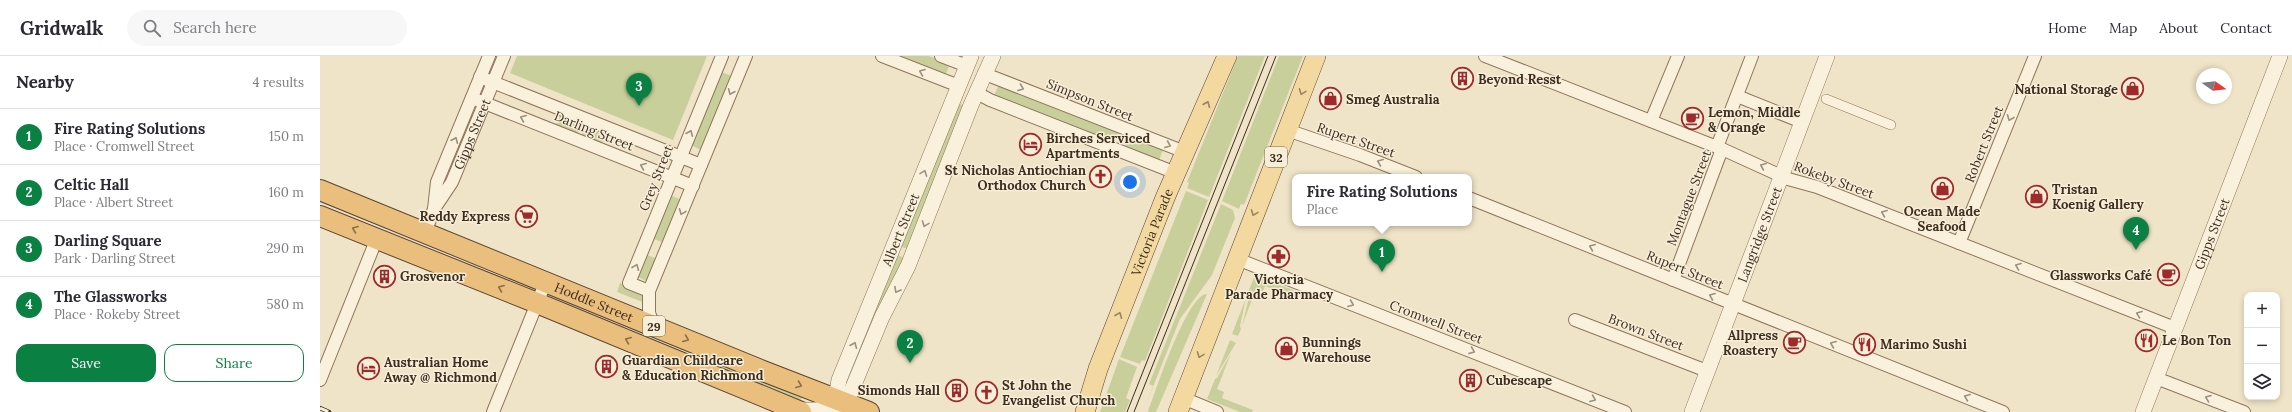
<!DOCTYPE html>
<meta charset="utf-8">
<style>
body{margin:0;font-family:Lora,serif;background:#f7f7f7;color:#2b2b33}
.controls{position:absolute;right:12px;bottom:12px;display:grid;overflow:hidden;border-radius:8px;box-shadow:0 2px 6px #0003}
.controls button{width:36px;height:36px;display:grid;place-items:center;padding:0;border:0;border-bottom:1px solid #e1e1e2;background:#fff;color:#2b2b33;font:20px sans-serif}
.compass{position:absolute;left:1876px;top:12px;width:36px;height:36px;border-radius:50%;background:#fff;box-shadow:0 2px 6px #0003;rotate:104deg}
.you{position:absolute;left:810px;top:126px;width:14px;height:14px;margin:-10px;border:3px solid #fff;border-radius:50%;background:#1a73e8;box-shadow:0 0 0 6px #1a73e833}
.badge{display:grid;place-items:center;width:26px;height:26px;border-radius:50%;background:#0b8043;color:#fff;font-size:13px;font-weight:700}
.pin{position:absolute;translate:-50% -33px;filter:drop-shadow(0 1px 2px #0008)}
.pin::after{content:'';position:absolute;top:21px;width:14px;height:12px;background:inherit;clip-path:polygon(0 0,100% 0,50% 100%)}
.popup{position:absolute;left:972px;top:118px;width:180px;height:52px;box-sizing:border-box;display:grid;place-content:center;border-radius:8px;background:#fff;filter:drop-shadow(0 1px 3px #0005);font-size:13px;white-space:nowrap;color:#7c7c81}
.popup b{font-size:15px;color:#2b2b33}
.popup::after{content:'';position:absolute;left:50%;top:100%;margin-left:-8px;border:8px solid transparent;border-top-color:#fff}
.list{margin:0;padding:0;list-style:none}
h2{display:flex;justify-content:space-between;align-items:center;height:52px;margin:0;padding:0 16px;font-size:17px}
h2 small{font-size:13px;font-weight:400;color:#7c7c81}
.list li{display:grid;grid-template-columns:26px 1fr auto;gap:12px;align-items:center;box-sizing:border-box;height:56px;padding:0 16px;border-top:1px solid #e1e1e2}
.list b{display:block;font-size:15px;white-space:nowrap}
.list p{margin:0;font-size:13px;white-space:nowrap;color:#7c7c81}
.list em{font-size:13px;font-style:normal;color:#7c7c81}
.actions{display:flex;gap:8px;padding:12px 16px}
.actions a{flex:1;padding:9px 0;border:1px solid #0b8043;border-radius:12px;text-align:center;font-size:14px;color:#0b8043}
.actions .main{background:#0b8043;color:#fff}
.icon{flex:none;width:22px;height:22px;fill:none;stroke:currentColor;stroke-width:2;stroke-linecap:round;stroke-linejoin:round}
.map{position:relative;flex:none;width:1972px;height:356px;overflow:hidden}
header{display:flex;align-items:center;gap:24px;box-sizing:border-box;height:56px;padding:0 20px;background:#fff;border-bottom:1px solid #e1e1e2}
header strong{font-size:19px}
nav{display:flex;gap:22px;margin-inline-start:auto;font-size:14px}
.search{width:280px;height:36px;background:#f7f7f7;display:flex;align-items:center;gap:10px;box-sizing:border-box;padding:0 14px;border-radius:22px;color:#7c7c81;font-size:15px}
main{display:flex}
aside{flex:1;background:#fff}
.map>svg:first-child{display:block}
.green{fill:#c9cf9b}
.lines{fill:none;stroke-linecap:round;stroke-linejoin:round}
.pedestrian-casing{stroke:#8d765c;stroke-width:10}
.minor-casing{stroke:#8d765c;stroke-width:14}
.tertiary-casing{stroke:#8d765c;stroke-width:16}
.primary-casing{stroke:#5b4430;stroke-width:20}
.trunk-casing{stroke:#5b4430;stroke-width:22}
.pedestrian{stroke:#faf1dc;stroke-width:9}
.minor{stroke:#faf1dc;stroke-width:12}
.tertiary{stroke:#faf1dc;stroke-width:15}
.primary{stroke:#f3d9a0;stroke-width:19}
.trunk{stroke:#eabe7c;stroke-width:20}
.tram{stroke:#3d2e20;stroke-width:1}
.rail-casing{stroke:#3d2e20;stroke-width:4.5}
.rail{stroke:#f7eed8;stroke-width:3;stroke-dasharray:9;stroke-linecap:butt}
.oneway{stroke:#9c907e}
.oneway2{stroke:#988460}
.oneway3{stroke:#8b6f49}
.labels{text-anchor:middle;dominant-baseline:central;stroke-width:3;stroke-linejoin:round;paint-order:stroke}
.shield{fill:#f7eed8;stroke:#756857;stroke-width:1}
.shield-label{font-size:12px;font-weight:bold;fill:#3d2e20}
.poi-label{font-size:13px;font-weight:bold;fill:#3d2e20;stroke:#f7eed8;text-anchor:start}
.street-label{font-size:13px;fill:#3d2e20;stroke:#f7eed8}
</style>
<header>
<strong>Gridwalk</strong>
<div class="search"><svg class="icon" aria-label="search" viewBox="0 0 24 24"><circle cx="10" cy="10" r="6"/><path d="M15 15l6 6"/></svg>Search here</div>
<nav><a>Home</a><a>Map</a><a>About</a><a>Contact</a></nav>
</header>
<main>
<aside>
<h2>Nearby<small>4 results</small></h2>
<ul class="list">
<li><span class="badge">1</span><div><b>Fire Rating Solutions</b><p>Place · Cromwell Street</p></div><em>150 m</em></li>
<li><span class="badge">2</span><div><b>Celtic Hall</b><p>Place · Albert Street</p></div><em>160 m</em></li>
<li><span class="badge">3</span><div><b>Darling Square</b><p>Park · Darling Street</p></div><em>290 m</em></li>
<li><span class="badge">4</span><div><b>The Glassworks</b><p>Place · Rokeby Street</p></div><em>580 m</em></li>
</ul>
<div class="actions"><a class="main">Save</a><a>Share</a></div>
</aside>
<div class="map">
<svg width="1972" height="356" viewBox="0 0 1972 356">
<rect width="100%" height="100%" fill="#f0e4c8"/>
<g class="green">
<path d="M 197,0 L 387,0 L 353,84 L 190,17 Z"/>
<path d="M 575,0 L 609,0 L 630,8 L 625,20 Z"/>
<path d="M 918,0 L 945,0 L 889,141 L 867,132 L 869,127 L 867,126 Z"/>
<path d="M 959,0 L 983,0 L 924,149 L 921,148 L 919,153 L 902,145 Z"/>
<path d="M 401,16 L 412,20 L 381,94 L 371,89 Z"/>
<path d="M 679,28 L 799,76 L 794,88 L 674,40 Z"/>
<path d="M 639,48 L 643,49 L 588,192 L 584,192 L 581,190 Z"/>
<path d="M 151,59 L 154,61 L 132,114 L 129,113 Z"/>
<path d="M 240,60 L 260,69 L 257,77 L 236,68 Z"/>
<path d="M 265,71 L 285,79 L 282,87 L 262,79 Z"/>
<path d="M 809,79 L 843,93 L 839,105 L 804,92 Z"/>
<path d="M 866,135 L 888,144 L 825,305 L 822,304 L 820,308 L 800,301 Z"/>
<path d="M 352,140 L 362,144 L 344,187 L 334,183 Z"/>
<path d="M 901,148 L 913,154 L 915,162 L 892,219 L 860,263 L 825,351 L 833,330 L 829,328 Z"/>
<path d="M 327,199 L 338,203 L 328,226 L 318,221 Z"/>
<path d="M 578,199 L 584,202 L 529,326 L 525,325 Z"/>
<path d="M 935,219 L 978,236 L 976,242 L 945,230 L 943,235 L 936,233 L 922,270 L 929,241 L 927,239 Z"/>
<path d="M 300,227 L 326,240 L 325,247 L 297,236 Z"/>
<path d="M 887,238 L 836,356 L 828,356 C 835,337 867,238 887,238 Z"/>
<path d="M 926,242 L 920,270 L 921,273 L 918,280 L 912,278 Z"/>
<path d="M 910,284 L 916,287 L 896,320 Z"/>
<path d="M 911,297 L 897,333 L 904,336 L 902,342 L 933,354 L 932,356 L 920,356 L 887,343 L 895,323 L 897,322 Z"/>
<path d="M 381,302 L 482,342 L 480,345 L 380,304 Z"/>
<path d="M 799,303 L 817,311 L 806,342 L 810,344 L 805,356 L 780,356 Z"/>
</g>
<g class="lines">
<defs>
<path id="pedestrian" d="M 1506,43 L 1571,69"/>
<g id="minor">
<path d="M 562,0 L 639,30"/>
<path d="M 621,0 L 647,10"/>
<path d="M 1165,0 L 1402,93 L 1468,123 L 1497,131 L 1855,272"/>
<path d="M 665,18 L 865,96"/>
<path d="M 160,21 L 381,109"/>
<path d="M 657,37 L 670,44 L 856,117"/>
<path d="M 1417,40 L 1482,66"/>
<path d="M 152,42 L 373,130"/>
<path d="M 1331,65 L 1358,0"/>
<path d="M 967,74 L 1040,99 L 1096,121"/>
<path d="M 1397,91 L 1432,0"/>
<path d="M 1149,142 L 1683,356"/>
<path d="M 114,153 L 117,126 L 169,0"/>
<path id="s1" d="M 105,177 L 114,153 L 132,126 L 184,0"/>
<path d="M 1639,187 L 1715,0"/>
<path d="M 917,203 L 1305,356"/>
<path d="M 1353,224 L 1402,93"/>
<path d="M 329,235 L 309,227 L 402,0"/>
<path d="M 1255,264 L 1387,315"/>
<path d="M 334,270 L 329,257 L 329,235 L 426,0"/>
<path d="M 1836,322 L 1924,356"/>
<path d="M 0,324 L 57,182"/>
<path d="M 863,342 L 897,356"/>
<path d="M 173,356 L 226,225"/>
</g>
<g id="tertiary">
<path id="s2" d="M 518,352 L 516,341 L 519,324 L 651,0"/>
<path d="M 473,353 C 494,356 519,354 531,336 L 562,261 L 588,210 L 651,49 L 673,0"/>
<path id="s3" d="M 1372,356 L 1507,0"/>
<path id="s4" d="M 1823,356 L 1960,0"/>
</g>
<g id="primary">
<path id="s5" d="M 765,356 L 778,313 L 845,142 L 907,0"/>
<path d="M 858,356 L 996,0"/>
</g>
<g id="trunk">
<path id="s6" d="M 0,134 L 443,315 L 549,356"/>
<path d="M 0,160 L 217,247 L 481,356"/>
</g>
</defs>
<use href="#pedestrian" class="pedestrian-casing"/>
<use href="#minor" class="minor-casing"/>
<use href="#tertiary" class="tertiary-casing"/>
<use href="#primary" class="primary-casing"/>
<use href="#trunk" class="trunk-casing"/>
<use href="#pedestrian" class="pedestrian"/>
<use href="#minor" class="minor"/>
<use href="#tertiary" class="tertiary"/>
<use href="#primary" class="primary"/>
<use href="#trunk" class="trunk"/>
<g class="tram">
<path d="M 807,356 L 948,0"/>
<path d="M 814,356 L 956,0"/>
</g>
<defs>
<path id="rail" d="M 0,352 L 9,356"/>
</defs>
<use href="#rail" class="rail-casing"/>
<use href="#rail" class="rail"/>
</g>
<defs><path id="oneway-chevron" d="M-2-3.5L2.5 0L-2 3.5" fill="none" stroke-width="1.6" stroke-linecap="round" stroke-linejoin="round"/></defs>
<g class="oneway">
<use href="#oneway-chevron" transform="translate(602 16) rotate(-159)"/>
<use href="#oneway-chevron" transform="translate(701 32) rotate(21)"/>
<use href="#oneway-chevron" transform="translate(411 36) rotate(113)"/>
<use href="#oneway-chevron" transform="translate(203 62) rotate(-158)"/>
<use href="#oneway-chevron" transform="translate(1690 62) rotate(112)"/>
<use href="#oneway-chevron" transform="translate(370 77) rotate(-67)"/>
<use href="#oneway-chevron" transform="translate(135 84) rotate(-67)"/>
<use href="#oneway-chevron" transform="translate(848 89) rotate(22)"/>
<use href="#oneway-chevron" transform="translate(1060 106) rotate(-158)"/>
<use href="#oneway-chevron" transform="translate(323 110) rotate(-158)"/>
<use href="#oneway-chevron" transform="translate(1443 110) rotate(-157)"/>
<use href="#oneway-chevron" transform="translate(604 117) rotate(-69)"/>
<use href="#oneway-chevron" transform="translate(362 156) rotate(112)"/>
<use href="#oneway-chevron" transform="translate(1564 157) rotate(-158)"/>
<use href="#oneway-chevron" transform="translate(605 168) rotate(111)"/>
<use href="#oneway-chevron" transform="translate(1272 191) rotate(-158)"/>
<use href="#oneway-chevron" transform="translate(1698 210) rotate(-159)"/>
<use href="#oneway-chevron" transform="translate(316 211) rotate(-68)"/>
<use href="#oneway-chevron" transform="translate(577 234) rotate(119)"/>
<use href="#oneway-chevron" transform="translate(1392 240) rotate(-158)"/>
<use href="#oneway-chevron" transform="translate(1031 248) rotate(22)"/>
<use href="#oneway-chevron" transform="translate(1819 258) rotate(-159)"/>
<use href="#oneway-chevron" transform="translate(1513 288) rotate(-158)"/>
<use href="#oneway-chevron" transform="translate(534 289) rotate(-67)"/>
<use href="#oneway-chevron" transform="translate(1152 295) rotate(22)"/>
<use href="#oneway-chevron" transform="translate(1647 341) rotate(-158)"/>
<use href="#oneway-chevron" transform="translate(1888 342) rotate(-159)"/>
<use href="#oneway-chevron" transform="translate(1273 343) rotate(22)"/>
</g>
<g class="oneway2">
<use href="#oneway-chevron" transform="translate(982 36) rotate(111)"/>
<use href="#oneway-chevron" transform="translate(887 48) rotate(-67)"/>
<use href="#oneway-chevron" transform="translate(934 157) rotate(111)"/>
<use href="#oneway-chevron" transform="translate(799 259) rotate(-68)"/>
<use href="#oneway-chevron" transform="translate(880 299) rotate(111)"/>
</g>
<g class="oneway3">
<use href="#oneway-chevron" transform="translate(35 173) rotate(-158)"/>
<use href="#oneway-chevron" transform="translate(181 232) rotate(-158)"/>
<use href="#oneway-chevron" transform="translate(366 283) rotate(22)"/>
<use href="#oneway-chevron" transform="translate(308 284) rotate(-158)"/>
<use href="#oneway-chevron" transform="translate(479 329) rotate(21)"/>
</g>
<defs>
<symbol id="building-ring" viewBox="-11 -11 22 22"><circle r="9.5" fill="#f7eed8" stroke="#9e2a2b" stroke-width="1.5"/><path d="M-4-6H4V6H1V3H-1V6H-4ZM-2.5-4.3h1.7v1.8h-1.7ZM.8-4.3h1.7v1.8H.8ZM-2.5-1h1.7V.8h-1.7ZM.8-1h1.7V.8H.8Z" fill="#9e2a2b"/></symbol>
<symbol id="shop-ring" viewBox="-11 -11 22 22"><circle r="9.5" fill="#f7eed8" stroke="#9e2a2b" stroke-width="1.5"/><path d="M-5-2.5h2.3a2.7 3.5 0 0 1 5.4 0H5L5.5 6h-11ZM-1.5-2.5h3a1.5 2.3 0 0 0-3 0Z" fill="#9e2a2b"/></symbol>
<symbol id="cafe-ring" viewBox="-11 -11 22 22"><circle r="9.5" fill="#f7eed8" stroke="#9e2a2b" stroke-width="1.5"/><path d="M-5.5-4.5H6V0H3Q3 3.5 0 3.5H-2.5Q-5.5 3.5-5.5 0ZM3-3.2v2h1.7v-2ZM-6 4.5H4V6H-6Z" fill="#9e2a2b"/></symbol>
<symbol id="hotel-ring" viewBox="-11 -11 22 22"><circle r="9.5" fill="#f7eed8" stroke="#9e2a2b" stroke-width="1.5"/><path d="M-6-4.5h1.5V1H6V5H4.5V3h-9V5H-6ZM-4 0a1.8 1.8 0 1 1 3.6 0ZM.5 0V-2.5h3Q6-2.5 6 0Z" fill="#9e2a2b"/></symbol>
<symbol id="church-ring" viewBox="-11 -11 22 22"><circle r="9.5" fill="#f7eed8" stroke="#9e2a2b" stroke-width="1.5"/><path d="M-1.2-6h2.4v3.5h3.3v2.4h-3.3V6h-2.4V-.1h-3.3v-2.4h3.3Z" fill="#9e2a2b"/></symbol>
<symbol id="supermarket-ring" viewBox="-11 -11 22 22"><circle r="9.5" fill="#f7eed8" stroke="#9e2a2b" stroke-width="1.5"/><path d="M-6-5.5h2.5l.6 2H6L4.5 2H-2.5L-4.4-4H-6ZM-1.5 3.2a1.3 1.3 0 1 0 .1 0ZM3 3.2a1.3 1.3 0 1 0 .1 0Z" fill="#9e2a2b"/></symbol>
<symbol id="pharmacy-ring" viewBox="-11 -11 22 22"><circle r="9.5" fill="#f7eed8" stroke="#9e2a2b" stroke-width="1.5"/><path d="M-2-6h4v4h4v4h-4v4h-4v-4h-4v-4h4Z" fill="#9e2a2b"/></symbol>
<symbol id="restaurant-ring" viewBox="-11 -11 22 22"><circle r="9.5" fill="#f7eed8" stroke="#9e2a2b" stroke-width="1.5"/><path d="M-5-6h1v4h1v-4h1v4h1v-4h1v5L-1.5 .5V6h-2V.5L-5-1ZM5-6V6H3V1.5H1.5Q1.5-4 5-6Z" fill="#9e2a2b"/></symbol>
</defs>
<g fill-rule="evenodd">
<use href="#building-ring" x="1130" y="10" width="25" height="25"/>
<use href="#shop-ring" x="1800" y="20" width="25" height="25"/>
<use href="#shop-ring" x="998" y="30" width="25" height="25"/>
<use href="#cafe-ring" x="1360" y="50" width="25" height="25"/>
<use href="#hotel-ring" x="698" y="76" width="25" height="25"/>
<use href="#church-ring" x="768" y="108" width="25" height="25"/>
<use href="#shop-ring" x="1610" y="120" width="25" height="25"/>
<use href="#shop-ring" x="1704" y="128" width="25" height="25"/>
<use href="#supermarket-ring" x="194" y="148" width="25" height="25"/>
<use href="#pharmacy-ring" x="946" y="188" width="25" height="25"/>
<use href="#cafe-ring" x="1836" y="206" width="25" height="25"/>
<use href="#building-ring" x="52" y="208" width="25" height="25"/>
<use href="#restaurant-ring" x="1814" y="272" width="25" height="25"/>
<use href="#cafe-ring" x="1462" y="274" width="25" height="25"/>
<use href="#restaurant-ring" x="1532" y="276" width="25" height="25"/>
<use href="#shop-ring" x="954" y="280" width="25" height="25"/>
<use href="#building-ring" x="274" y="298" width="25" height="25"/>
<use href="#hotel-ring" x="36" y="300" width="25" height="25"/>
<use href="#building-ring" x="1138" y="312" width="25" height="25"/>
<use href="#building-ring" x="624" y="322" width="25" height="25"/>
<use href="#church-ring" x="654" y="324" width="25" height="25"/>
</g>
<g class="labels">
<g class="shield">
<rect x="945" y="91" width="22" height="20" rx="3"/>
<rect x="323" y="260" width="22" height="20" rx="3"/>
</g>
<g class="shield-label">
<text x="956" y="101">32</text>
<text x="334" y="270">29</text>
</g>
<g class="poi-label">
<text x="1158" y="23">Beyond Resst</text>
<text x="1798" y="33" text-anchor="end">National Storage</text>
<text x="1026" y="43">Smeg Australia</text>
<text x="1388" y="56">Lemon, Middle<tspan x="1388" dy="15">&amp; Orange</tspan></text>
<text x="726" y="82">Birches Serviced<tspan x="726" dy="15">Apartments</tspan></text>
<text x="766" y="114" text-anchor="end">St Nicholas Antiochian<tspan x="766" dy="15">Orthodox Church</tspan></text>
<text x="1732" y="133">Tristan<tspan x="1732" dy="15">Koenig Gallery</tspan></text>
<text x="1622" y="155" text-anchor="middle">Ocean Made<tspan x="1622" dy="15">Seafood</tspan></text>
<text x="190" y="160" text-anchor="end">Reddy Express</text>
<text x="1832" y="219" text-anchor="end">Glassworks Café</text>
<text x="80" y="220">Grosvenor</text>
<text x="959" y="223" text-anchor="middle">Victoria<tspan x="959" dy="15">Parade Pharmacy</tspan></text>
<text x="1458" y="279" text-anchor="end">Allpress<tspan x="1458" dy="15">Roastery</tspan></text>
<text x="1842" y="284">Le Bon Ton</text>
<text x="982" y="286">Bunnings<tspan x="982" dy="15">Warehouse</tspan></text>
<text x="1560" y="288">Marimo Sushi</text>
<text x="302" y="304">Guardian Childcare<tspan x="302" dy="15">&amp; Education Richmond</tspan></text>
<text x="64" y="306">Australian Home<tspan x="64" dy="15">Away @ Richmond</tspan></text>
<text x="1166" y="324">Cubescape</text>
<text x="682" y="329">St John the<tspan x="682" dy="15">Evangelist Church</tspan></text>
<text x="620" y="334" text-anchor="end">Simonds Hall</text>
</g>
<g class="street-label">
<text transform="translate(770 44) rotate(22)">Simpson Street</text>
<text transform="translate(274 75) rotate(22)">Darling Street</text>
<text stroke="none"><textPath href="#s1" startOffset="110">Gipps Street</textPath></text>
<text transform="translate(1036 84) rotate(19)">Rupert Street</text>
<text transform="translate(1664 88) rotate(-68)">Robert Street</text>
<text transform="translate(336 122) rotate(-68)">Grey Street</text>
<text transform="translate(1514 124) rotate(20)">Rokeby Street</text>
<text transform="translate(1369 142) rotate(-69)">Montague Street</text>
<text stroke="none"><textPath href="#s2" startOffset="191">Albert Street</textPath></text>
<text stroke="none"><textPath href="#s5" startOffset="192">Victoria Parade</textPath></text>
<text stroke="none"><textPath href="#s3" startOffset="190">Langridge Street</textPath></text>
<text stroke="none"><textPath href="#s4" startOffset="191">Gipps Street</textPath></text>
<text transform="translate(1365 214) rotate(22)">Rupert Street</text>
<text stroke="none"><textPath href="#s6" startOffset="296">Hoddle Street</textPath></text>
<text transform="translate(1116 266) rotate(21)">Cromwell Street</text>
<text transform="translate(1326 276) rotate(21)">Brown Street</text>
</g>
</g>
</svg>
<div class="controls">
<button>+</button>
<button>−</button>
<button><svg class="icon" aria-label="layers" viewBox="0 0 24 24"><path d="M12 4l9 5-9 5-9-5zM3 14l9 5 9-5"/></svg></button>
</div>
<svg class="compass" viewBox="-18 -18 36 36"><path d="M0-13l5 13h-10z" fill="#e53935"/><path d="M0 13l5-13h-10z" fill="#7c7c81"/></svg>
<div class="you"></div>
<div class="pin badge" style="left:1062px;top:216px">1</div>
<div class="popup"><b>Fire Rating Solutions</b>Place</div>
<div class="pin badge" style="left:590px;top:307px">2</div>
<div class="pin badge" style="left:319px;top:50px">3</div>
<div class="pin badge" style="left:1816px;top:194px">4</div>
</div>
</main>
